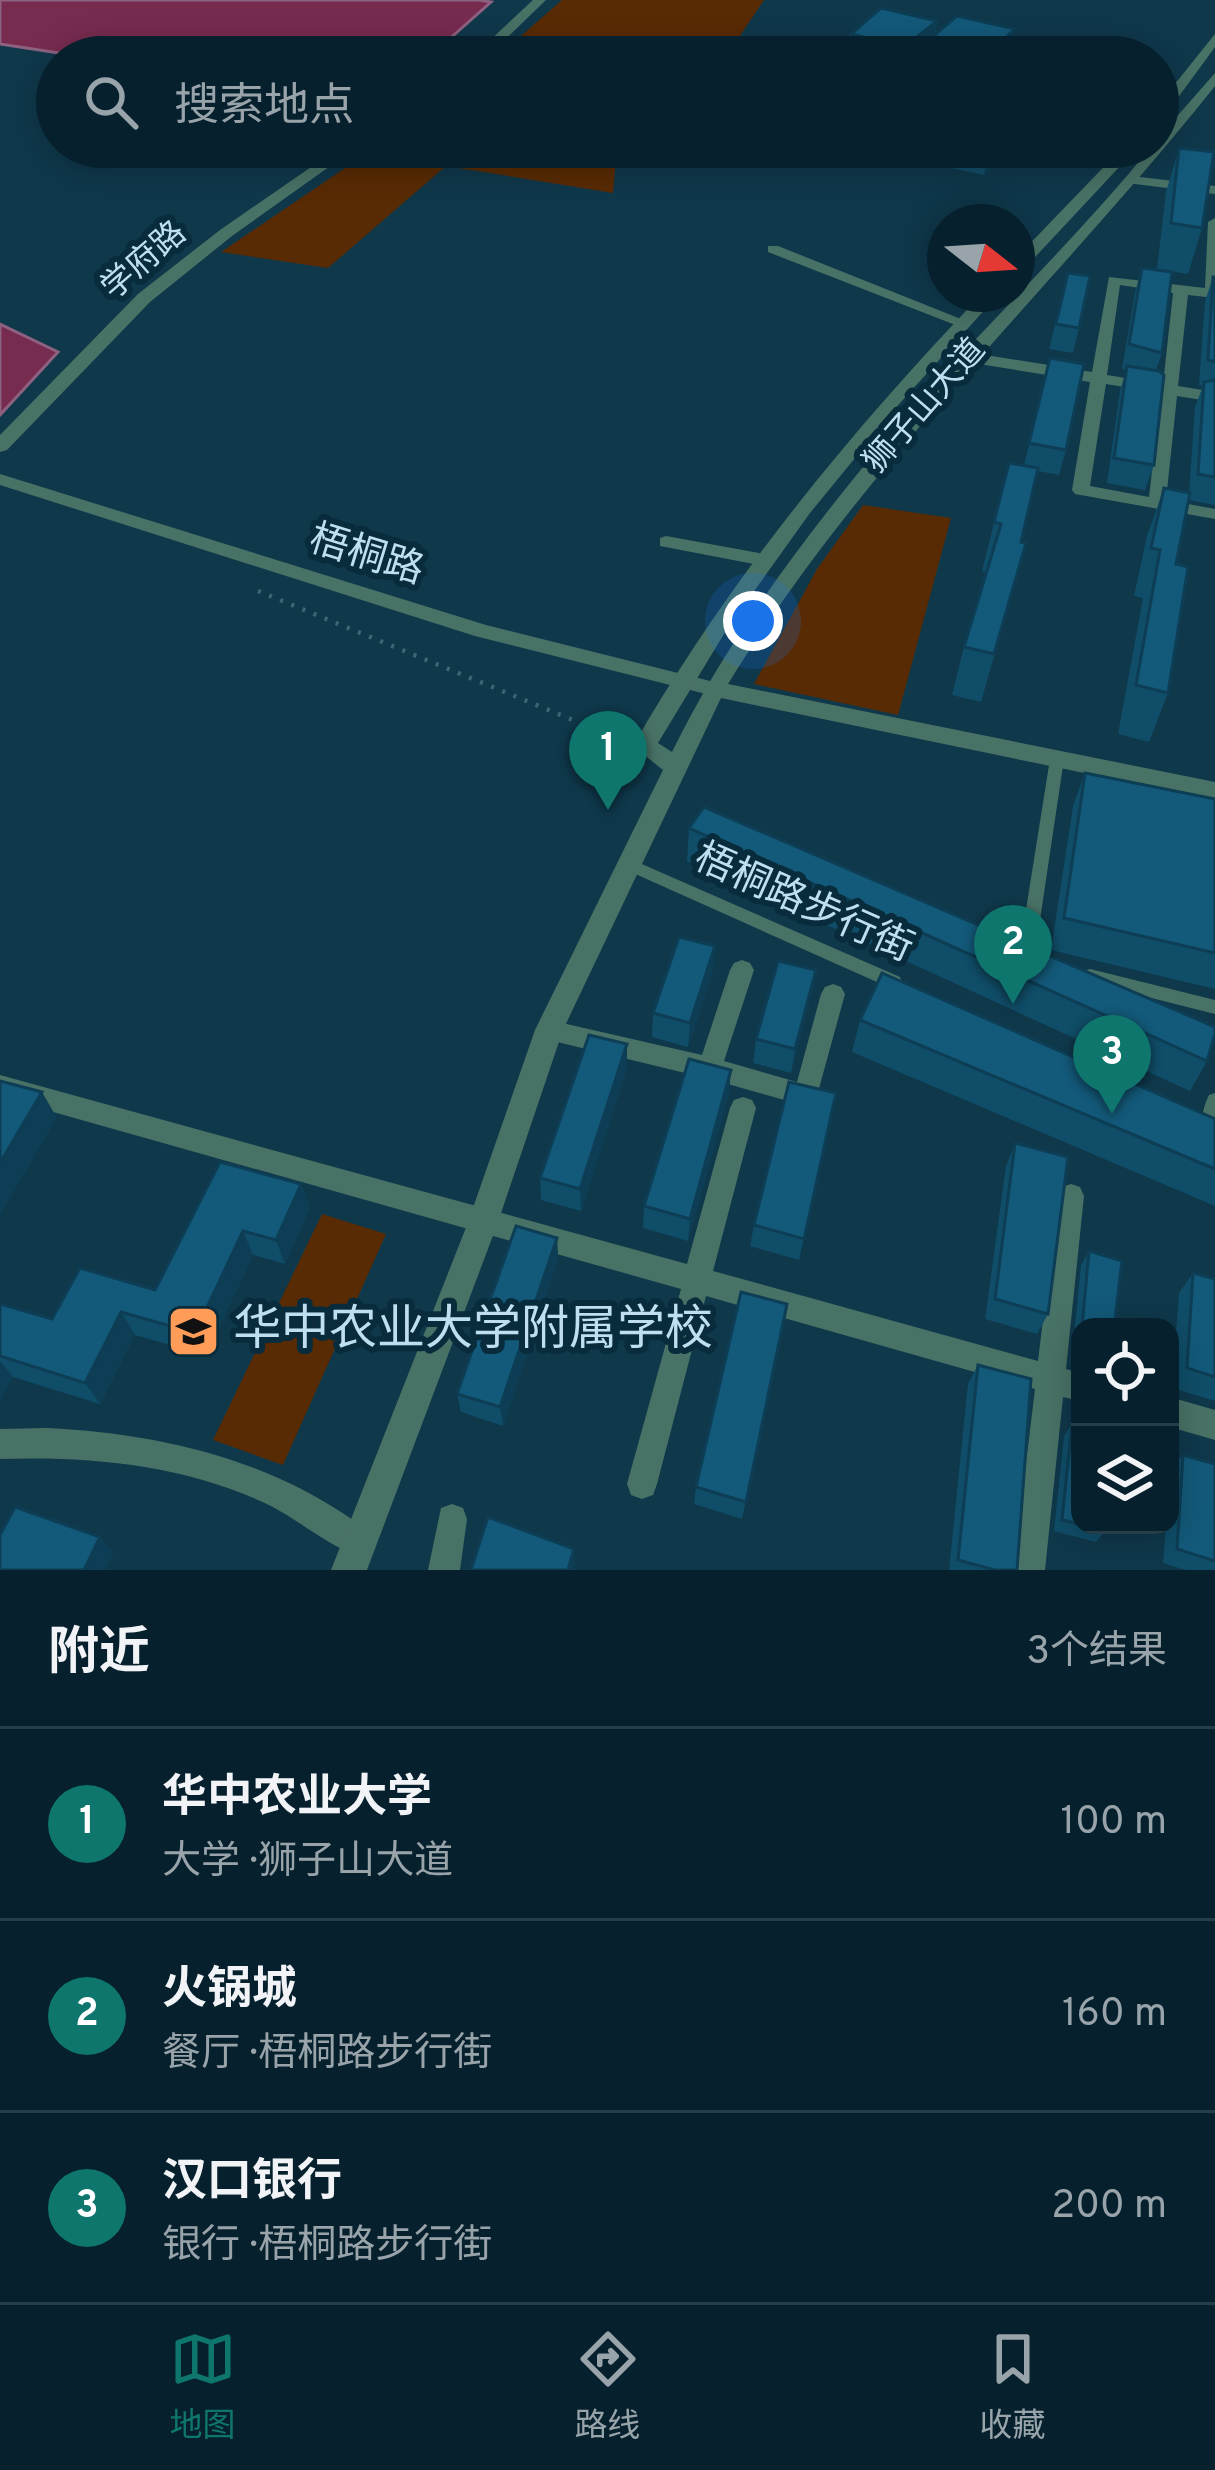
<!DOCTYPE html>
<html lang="zh">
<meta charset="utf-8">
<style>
body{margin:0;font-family:Overpass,"Noto Sans SC",sans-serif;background:#0f2935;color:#f1f3f6}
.controls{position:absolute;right:36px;bottom:36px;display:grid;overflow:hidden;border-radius:24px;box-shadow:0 6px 30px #0003}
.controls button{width:108px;height:108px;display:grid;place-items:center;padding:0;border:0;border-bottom:3px solid #273e49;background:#06212d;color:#f1f3f6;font:60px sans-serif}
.compass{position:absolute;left:927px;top:204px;width:108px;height:108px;border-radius:50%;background:#06212d;box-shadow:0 6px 30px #0003;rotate:107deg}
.you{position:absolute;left:753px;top:621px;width:42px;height:42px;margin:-30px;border:9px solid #fff;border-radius:50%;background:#1a73e8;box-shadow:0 0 0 18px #1a73e833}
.badge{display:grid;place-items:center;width:78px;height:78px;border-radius:50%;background:#0f766e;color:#fff;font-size:39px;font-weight:700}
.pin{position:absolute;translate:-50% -99px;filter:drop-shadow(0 3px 6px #0008)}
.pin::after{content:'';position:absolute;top:63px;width:42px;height:36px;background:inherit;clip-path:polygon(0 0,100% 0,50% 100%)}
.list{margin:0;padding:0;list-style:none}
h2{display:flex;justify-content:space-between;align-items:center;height:156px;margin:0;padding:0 48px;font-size:51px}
h2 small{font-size:39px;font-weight:400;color:#98a3aa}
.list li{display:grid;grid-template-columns:78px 1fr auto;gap:36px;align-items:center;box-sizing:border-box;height:192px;padding:0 48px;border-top:3px solid #273e49}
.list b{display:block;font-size:45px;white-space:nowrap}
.list p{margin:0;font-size:39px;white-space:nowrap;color:#98a3aa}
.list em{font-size:39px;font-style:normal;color:#98a3aa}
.icon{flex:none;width:66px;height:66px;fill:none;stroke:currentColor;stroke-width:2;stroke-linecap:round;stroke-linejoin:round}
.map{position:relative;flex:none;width:1215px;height:1570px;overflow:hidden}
.search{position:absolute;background:#06212d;box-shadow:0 6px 30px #0003;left:36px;right:36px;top:36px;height:132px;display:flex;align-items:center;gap:30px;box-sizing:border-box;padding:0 42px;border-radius:66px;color:#98a3aa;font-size:45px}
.sheet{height:732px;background:#06212d}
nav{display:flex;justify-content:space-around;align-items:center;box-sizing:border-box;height:168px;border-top:3px solid #273e49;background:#06212d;font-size:33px;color:#98a3aa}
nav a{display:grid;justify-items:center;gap:6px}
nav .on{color:#0f766e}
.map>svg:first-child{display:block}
.built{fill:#0f384b;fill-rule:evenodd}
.green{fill:#592b04}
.water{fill:#772b4f;stroke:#8d6180;stroke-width:3}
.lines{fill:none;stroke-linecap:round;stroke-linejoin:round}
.path{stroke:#416475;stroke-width:4.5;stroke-dasharray:3 9;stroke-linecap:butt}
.service{stroke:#497266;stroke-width:6}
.pedestrian{fill:#497266;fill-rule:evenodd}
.minor{fill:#497266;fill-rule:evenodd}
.tertiary{fill:#497266;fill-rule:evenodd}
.wall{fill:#104d68}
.shaded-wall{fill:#0d3e55}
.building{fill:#135979;stroke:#0d3e55;stroke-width:3}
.labels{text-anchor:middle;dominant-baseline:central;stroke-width:12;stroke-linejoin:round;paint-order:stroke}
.far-street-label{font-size:33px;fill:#bfdff1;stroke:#082c3c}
.street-label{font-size:39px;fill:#bfdff1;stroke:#082c3c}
.near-poi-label{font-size:48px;fill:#bfdff1;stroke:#082c3c;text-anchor:start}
</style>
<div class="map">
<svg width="1215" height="1570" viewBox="0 0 1215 1570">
<rect width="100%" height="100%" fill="#082c3c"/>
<path class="built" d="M 0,0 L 1215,0 L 1215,1570 L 0,1570 ZM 57,57 L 1158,57 L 1158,147 L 57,147 ZM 945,222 L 1017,222 L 1017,294 L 945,294 ZM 1080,1327 L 1170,1327 L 1170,1525 L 1080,1525 Z"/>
<g class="green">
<path d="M 562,0 L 764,0 L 737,40 L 760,57 L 497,57 Z"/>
<path d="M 376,147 L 617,147 L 613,193 L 446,166 L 328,268 L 221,252 Z"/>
<path d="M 863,505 L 951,518 L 898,715 L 754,684 L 817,569 Z"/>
<path d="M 322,1214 L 386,1234 L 283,1465 L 213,1440 Z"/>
</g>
<g class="water">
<path d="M 0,0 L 479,0 L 491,2 L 429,57 L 85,57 L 0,44 Z"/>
<path d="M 0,324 L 58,352 L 0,415 Z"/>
</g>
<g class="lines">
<path class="path" d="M 258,591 L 573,720"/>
<path class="service" d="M 1062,147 L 1119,161"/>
<g class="pedestrian">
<path d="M 1057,754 L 1064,759 L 1034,960 L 1032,965 L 1026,967 L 1020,965 L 1018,960 L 1050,759 Z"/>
<path d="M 628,858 L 900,977 L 902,982 L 900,987 L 894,989 L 888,987 L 622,868 L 620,864 L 622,860 Z"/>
<path d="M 1090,969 L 1215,1000 L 1215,1014 L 1084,981 L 1082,976 L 1084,971 Z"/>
<path d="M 1215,1093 L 1215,1129 L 1211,1130 L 1205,1128 C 1200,1118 1204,1105 1209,1095 Z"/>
</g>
<g class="minor">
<path d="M 1132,176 L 1215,186 L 1215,194 L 1127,183 L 1125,180 Z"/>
<path d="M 1215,218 L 1215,298 L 1188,295 L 1178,386 L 1215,392 L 1215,402 L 1177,396 L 1166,500 L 1215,509 L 1215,519 L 1075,494 L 1072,490 L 1090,382 L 973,363 L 965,358 L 973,353 L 1092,372 L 1109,277 L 1205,288 L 1208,222 ZM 1120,285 L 1173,293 L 1163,384 L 1107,375 ZM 1106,384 L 1161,393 L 1149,497 L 1090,486 Z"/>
<path d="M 768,246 L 778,246 L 971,323 L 958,326 L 768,252 Z"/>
<path d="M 0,474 L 486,625 L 714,682 L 724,689 L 714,696 L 475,636 L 0,485 Z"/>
<path d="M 666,536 L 759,553 L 768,559 L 759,565 L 660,546 L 660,538 Z"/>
<path d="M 589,720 L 652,741 L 655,746 L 645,753 L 582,732 L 579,727 Z"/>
<path d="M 742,960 L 750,963 L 754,970 L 724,1061 L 797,1082 L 821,994 L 825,987 L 833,984 L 841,987 L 845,994 L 815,1103 L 806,1106 L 710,1079 L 549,1040 L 540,1037 L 537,1030 L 540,1023 L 549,1020 L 702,1055 L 730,970 L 734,963 Z"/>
<path d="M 0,1075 L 687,1264 L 730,1108 L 734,1100 L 743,1097 L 752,1100 L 756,1108 L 713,1271 L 1038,1361 L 1058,1196 L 1062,1187 L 1071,1184 L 1080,1187 L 1084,1196 L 1066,1369 L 1080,1373 L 1080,1401 L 1063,1397 L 1045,1570 L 1013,1570 L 1035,1389 L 706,1296 L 657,1484 L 653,1495 L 642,1499 L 631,1495 L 627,1484 L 681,1289 L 0,1097 Z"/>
<path d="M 1170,1397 L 1215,1410 L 1215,1440 L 1170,1427 Z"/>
<path d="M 47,1428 C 150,1433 253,1455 341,1512 C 354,1521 368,1527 374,1542 L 370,1553 L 359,1557 C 328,1545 301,1522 271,1506 C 187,1465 92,1456 0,1459 L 0,1429 Z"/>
<path d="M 452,1504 L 463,1508 L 467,1519 L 460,1570 L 428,1570 L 441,1508 Z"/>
</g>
<g class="tertiary">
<path d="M 533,0 L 546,0 L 487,57 L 472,57 Z"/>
<path d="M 1215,34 L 1215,47 L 1163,118 L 1158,119 L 1158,105 Z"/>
<path d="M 1215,73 L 1215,86 C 1055,287 863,463 728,684 L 1215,782 L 1215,800 L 721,698 L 563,1030 L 497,1225 L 367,1570 L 331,1570 L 467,1225 L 535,1030 L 663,770 L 633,746 C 729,579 849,433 982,294 L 999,294 L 900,403 L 810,513 L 727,629 L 658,743 L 672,752 C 726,642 798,546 876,451 C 962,346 1065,253 1151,147 L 1158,147 L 1158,138 Z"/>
<path d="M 340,147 L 357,147 L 232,236 L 150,302 L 7,450 L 0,452 L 0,435 L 138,294 L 220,230 Z"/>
<path d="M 1123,147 L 1138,147 L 1023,270 L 1017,272 L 1017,257 Z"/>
</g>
</g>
<g class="wall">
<path d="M 937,21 L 935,35 L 1012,43 L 1070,57 L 930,57 L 932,48 L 921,57 L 849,57 L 851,34 Z"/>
<path d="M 892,147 L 1011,147 L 984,175 L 891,155 Z"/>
<path d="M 1179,148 L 1202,228 L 1188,274 L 1157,269 L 1166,192 Z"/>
<path d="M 1142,268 L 1162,353 L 1156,371 L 1154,465 L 1145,490 L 1107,483 L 1120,391 L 1126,370 L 1122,369 L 1135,292 Z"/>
<path d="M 1068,273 L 1079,328 L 1073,353 L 1049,349 Z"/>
<path d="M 1213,277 L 1215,277 L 1215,505 L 1189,500 L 1176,564 L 1168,693 L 1149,742 L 1118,734 L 1143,598 L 1134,596 L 1147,536 L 1164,488 L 1189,493 L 1195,407 L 1203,386 L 1199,385 L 1205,301 Z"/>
<path d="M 1050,358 L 1066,450 L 1059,475 L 1038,471 L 1021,542 L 1026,543 L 981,702 L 952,695 L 964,647 L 987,572 L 982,571 L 1009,463 L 1024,465 Z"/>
<path d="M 1085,773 L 1215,799 L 1215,989 L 1051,950 L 1073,806 Z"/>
<path d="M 689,828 L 1207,1061 L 1190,1091 L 687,861 Z"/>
<path d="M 713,970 L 688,1047 L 652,1037 L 653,1013 Z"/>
<path d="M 811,994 L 791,1073 L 753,1063 L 756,1039 Z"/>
<path d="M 860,1020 L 1215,1119 L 1215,1206 L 852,1052 Z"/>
<path d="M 627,1068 L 581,1211 L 541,1200 L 540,1178 Z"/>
<path d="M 729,1093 L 688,1241 L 643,1228 L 644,1206 Z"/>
<path d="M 836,1093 L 799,1260 L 750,1246 L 754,1225 Z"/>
<path d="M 1015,1143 L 1048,1314 L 1037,1334 L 985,1319 L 1006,1166 Z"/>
<path d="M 301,1184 L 310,1208 L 285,1264 L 253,1255 L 206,1355 L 135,1335 L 100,1404 L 13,1377 L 0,1400 L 0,1304 L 52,1319 L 155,1290 Z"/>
<path d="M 557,1238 L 558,1259 L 503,1426 L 461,1412 L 457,1394 Z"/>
<path d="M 1089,1251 L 1114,1327 L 1080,1327 L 1080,1358 L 1072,1355 L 1081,1265 Z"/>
<path d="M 1193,1273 L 1215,1279 L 1215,1401 L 1172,1388 L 1179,1293 Z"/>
<path d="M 787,1304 L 742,1519 L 694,1504 L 696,1487 Z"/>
<path d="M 978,1365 L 1017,1570 L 949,1570 L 968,1384 Z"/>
<path d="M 1072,1424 L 1105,1531 L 1096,1542 L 1054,1531 L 1064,1436 Z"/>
<path d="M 1183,1455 L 1215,1464 L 1215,1570 L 1185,1570 L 1163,1563 L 1166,1525 L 1170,1525 L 1170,1469 Z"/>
</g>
<g class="shaded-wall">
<path d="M 937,21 L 932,48 L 921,57 L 892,57 Z"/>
<path d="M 1015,29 L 1011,50 L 1002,41 Z"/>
<path d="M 993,147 L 1011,147 L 984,175 L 988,152 Z"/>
<path d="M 715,946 L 713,970 L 688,1047 L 690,1023 Z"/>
<path d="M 816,970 L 811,994 L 791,1073 L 795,1049 Z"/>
<path d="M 627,1044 L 627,1068 L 581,1211 L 580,1189 Z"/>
<path d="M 731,1070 L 729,1093 L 688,1241 L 690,1219 Z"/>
<path d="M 42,1092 L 57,1118 L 0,1215 L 0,1163 Z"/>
<path d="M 301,1184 L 310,1208 L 285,1264 L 276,1240 Z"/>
<path d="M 243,1231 L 253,1255 L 206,1355 L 195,1333 Z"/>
<path d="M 557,1238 L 558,1259 L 503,1426 L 500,1407 Z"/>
<path d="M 121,1312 L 135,1335 L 100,1404 L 85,1383 Z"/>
<path d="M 0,1361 L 13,1377 L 0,1400 Z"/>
<path d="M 100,1537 L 114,1553 L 106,1570 L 84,1570 Z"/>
<path d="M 574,1549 L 575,1570 L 568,1570 Z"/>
</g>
<g class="building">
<path d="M 881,8 L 937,21 L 892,57 L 861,57 L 880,41 L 851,34 Z"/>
<path d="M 957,16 L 1015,29 L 1002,41 L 1070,57 L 952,57 L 967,44 L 933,36 Z"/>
<path d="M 963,147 L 993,147 L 988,152 Z"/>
<path d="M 1179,148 L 1214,152 L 1202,228 L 1171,223 Z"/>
<path d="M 1142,268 L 1172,272 L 1162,353 L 1129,344 Z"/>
<path d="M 1068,273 L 1090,276 L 1079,328 L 1056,324 Z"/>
<path d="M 1213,277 L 1215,277 L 1215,362 L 1208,360 Z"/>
<path d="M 1050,358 L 1084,364 L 1066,450 L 1029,443 Z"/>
<path d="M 1127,366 L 1159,371 L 1164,375 L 1154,465 L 1114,458 Z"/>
<path d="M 1215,380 L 1215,477 L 1198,474 L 1204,382 Z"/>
<path d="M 1009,463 L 1038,468 L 1021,542 L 1026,543 L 994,654 L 964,647 L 1001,524 L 994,522 Z"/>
<path d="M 1164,488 L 1190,493 L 1176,564 L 1188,567 L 1168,693 L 1136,685 L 1160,550 L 1151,548 Z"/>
<path d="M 1085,773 L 1215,799 L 1215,953 L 1064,918 Z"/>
<path d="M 704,807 L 1215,1027 L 1215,1034 L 1207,1061 L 689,828 Z"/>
<path d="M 679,937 L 715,946 L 690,1023 L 653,1013 Z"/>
<path d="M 778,961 L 816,970 L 795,1049 L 756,1039 Z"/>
<path d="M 882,973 L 1215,1119 L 1215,1169 L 860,1020 Z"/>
<path d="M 589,1035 L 627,1044 L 580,1189 L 540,1178 Z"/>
<path d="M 689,1059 L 731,1070 L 690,1219 L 644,1206 Z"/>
<path d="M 0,1081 L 42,1092 L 0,1163 Z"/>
<path d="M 789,1082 L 836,1093 L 804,1239 L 754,1225 Z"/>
<path d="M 1015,1143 L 1068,1157 L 1048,1314 L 995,1299 Z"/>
<path d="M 220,1162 L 301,1184 L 276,1240 L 243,1231 L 195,1333 L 121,1312 L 85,1383 L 0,1356 L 0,1304 L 52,1319 L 80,1268 L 155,1290 Z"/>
<path d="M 516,1226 L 557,1238 L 500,1407 L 457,1394 Z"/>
<path d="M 1089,1251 L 1122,1261 L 1114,1327 L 1082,1327 Z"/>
<path d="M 1193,1273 L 1215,1279 L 1215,1377 L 1187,1368 Z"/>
<path d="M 741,1292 L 787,1304 L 746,1502 L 696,1487 Z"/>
<path d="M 978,1365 L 1031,1379 L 1017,1570 L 995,1570 L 958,1560 Z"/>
<path d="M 1072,1424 L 1080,1426 L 1080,1524 L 1062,1520 Z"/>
<path d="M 1183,1455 L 1215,1464 L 1215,1561 L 1177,1549 Z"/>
<path d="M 15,1507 L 100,1537 L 84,1570 L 0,1570 L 0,1535 Z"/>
<path d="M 488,1517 L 574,1549 L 568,1570 L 471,1570 Z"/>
<path d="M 1082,1525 L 1105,1525 L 1105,1531 Z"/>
</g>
<defs>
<symbol id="school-square" viewBox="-11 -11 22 22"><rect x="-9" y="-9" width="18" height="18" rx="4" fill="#fe9c58" stroke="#082c3c"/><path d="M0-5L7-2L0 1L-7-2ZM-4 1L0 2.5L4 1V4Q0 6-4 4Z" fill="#111"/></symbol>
</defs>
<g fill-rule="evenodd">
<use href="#school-square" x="164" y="1302" width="59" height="59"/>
</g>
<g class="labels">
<g class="far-street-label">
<text transform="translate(145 262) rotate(-41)">学府路</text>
<text transform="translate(926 407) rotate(-49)">狮子山大道</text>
</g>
<g class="street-label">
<text transform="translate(366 557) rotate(17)">梧桐路</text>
<text transform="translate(803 905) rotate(24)">梧桐路步行街</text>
</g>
<g class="near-poi-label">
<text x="233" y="1332">华中农业大学附属学校</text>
</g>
</g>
</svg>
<div class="controls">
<button><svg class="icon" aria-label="locate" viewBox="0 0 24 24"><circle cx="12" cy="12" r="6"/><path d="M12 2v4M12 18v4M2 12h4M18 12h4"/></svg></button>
<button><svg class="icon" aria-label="layers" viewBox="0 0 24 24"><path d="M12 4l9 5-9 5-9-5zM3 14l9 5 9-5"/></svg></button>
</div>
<svg class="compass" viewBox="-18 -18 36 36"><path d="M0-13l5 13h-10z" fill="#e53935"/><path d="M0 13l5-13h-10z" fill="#98a3aa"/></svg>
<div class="you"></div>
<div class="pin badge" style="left:608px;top:810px">1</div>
<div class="pin badge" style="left:1013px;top:1004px">2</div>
<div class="pin badge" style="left:1112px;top:1114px">3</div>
<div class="search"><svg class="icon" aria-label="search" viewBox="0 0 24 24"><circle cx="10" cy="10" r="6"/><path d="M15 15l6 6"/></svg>搜索地点</div>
</div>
<section class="sheet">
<h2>附近<small>3个结果</small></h2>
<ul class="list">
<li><span class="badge">1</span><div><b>华中农业大学</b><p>大学 · 狮子山大道</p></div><em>100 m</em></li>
<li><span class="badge">2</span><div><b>火锅城</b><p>餐厅 · 梧桐路步行街</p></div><em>160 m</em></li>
<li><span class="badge">3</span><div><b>汉口银行</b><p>银行 · 梧桐路步行街</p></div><em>200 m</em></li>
</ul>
</section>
<nav>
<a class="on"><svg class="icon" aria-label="map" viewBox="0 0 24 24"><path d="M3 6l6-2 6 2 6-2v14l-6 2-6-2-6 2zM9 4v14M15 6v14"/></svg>地图</a>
<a><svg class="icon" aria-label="directions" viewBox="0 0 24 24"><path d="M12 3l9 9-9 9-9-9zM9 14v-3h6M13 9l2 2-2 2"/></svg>路线</a>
<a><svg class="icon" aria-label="saved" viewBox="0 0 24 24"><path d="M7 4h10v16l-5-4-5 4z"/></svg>收藏</a>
</nav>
